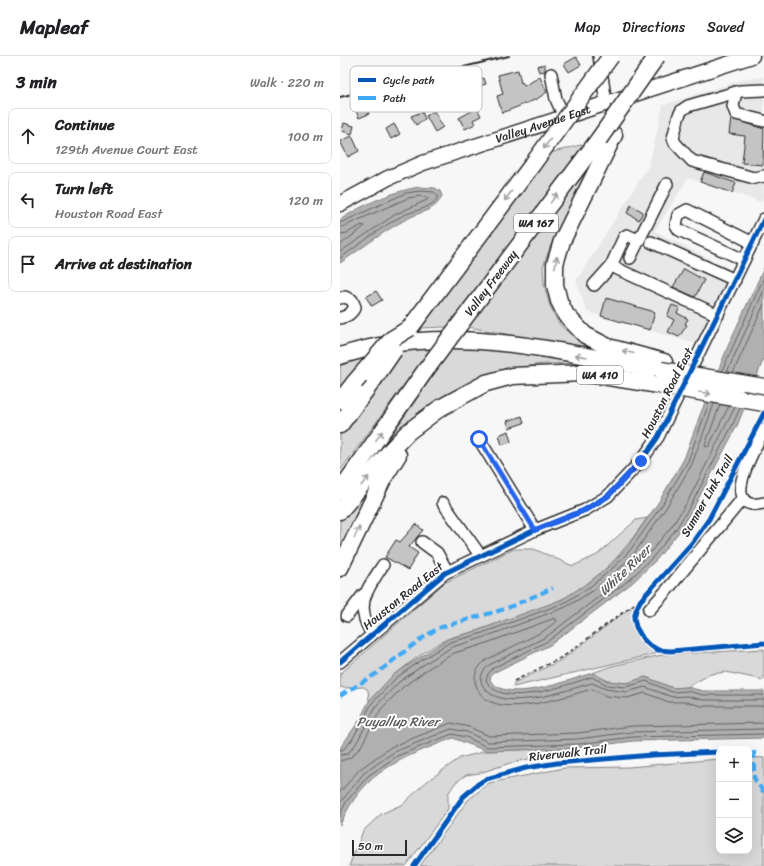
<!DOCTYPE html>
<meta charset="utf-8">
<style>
body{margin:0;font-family:Sriracha,sans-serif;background:#f2f2f2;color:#202124}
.controls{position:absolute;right:12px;bottom:12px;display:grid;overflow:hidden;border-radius:8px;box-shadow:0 4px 16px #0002}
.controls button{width:36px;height:36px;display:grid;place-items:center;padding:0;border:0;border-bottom:1px solid #e0e0e0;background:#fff;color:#202124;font:20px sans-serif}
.scale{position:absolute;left:12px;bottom:10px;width:55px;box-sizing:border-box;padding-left:4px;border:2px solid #2b2b2b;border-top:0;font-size:11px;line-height:14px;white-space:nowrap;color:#2b2b2b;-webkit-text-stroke:3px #fff;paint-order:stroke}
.stop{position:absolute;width:12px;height:12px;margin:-9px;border:3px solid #2563eb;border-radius:50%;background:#fff}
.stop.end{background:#2563eb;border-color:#fff;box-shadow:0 1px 4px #0008}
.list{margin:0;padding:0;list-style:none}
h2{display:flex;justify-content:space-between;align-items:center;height:52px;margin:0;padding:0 16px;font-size:17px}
h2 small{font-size:13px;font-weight:400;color:#757577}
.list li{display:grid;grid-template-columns:26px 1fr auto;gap:12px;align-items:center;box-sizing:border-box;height:56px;margin:0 8px 8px;padding:0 8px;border:1px solid #e0e0e0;border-radius:8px}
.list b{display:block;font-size:15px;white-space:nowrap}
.list p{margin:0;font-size:13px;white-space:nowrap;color:#757577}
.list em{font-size:13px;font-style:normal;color:#757577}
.icon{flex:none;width:22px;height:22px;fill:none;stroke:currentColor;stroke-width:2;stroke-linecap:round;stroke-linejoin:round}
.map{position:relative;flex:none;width:424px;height:810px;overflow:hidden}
header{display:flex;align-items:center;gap:24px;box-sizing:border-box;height:56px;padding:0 20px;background:#fff;border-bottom:1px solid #e0e0e0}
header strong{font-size:19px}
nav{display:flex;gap:22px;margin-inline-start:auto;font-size:14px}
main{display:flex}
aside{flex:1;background:#fff}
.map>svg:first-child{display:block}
.built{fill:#e8e8e8}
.green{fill:#d9d9d9;stroke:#828282}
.water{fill:#b0b0b0;stroke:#7b7b7b}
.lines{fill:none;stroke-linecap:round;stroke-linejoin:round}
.shore{stroke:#606060;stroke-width:1}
.building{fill:#c4c4c4;stroke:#2b2b2b}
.minor-casing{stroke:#2b2b2b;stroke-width:14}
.major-casing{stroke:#2b2b2b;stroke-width:17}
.highway-casing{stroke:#2b2b2b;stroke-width:19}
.path{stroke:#2b2b2b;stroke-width:1.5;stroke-dasharray:4 3;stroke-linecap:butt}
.minor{stroke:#fff;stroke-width:11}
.major{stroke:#fff;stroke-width:14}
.highway{stroke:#fff;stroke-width:16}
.rail{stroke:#2b2b2b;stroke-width:2}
.highway-bridge-casing{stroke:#2b2b2b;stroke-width:19;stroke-linecap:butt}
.highway-bridge{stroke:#fff;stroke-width:16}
.quiet{stroke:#3fa9f5;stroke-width:4;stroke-dasharray:8 4;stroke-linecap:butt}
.cycleway-casing{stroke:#fff;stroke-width:8}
.cycleway{stroke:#0057b8;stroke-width:5}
.oneway{stroke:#a0a0a0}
.route{stroke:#2563eb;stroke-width:5}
.labels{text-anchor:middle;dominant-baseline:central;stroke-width:4;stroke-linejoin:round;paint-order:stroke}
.shield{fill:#fff;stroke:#6b6b6b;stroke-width:1}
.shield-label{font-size:11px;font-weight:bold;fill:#2b2b2b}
.street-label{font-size:12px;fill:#2b2b2b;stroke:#fff}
.water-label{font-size:13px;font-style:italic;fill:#5a5a5a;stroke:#fff}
.key{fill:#fff;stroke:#bfbfbf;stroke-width:1}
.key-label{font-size:11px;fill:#2b2b2b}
</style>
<header>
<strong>Mapleaf</strong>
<nav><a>Map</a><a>Directions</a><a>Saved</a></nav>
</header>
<main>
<aside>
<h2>3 min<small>Walk · 220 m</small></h2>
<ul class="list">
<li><svg class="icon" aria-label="ahead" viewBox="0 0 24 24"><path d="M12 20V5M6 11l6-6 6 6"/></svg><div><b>Continue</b><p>129th Avenue Court East</p></div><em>100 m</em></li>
<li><svg class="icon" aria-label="left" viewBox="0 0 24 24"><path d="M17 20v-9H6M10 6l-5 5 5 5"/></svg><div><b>Turn left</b><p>Houston Road East</p></div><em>120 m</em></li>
<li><svg class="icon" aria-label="arrive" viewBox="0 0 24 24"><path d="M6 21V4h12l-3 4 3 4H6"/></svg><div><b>Arrive at destination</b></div></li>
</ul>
</aside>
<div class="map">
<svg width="424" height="810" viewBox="0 0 424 810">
<rect width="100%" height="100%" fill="#f7f7f7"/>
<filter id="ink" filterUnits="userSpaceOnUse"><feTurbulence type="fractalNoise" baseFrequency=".025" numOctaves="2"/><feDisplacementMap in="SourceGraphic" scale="8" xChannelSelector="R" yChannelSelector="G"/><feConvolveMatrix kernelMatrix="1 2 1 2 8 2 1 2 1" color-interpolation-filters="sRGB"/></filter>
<g filter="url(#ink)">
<path class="built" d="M 424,21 L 424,141 L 421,146 L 348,122 L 315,175 L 392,214 L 356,288 L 247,256 L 236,225 L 309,109 L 323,49 L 401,24 Z"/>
<g class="green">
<path d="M 244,88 L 107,271 L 78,272 L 206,98 Z"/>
<path d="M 261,89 L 212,186 L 203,211 L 204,229 L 210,250 L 219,268 L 230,278 L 256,294 L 128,271 Z"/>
<path d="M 92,291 L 0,415 L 0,379 L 63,293 Z"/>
<path d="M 112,292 L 157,294 L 247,308 C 232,308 218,307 204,308 C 161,312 116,328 82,354 C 69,363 57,375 46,387 Z"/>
<path d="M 30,300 L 0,333 L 0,308 Z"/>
<path d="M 38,420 L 0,496 L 0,466 Z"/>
<path d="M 307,462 C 285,494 259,526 222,543 C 195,556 165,565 137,575 C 127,578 116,579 107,583 C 77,598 51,621 29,645 L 28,634 L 24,631 L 4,632 L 0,631 L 0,618 L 104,527 L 174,493 L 194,493 L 233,510 L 257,499 L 296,464 Z"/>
<path d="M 295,548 C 290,571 296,592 323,596 L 173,631 L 174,627 L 223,603 Z"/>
<path d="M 424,593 L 424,624 L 386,616 L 371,618 L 347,631 L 333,632 L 306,621 L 287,627 L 268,625 L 252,617 L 272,610 L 322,599 Z"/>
<path d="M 239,692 L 170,707 L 140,717 L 126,719 L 115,727 L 108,738 L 108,753 L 66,810 L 9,810 L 23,775 L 41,758 L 63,748 L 86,726 L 120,702 L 146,695 Z"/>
<path d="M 409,701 L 424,702 L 424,810 L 80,810 L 128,744 L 149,727 L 224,712 L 289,711 L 379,703 L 379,795 L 409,795 Z"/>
</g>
<g class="water">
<path d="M 79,131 L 95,132 L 100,135 L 102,140 C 97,153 84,155 73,160 C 47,172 24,191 0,207 L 0,164 C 21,149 54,135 79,131 Z"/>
<path d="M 424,212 L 424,302 L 397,370 L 355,449 L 339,476 L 316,504 L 292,527 L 210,589 L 155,616 L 151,619 L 150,624 C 166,649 229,624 252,617 L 268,625 L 287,627 L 305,621 L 333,632 L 347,631 L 363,635 L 424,635 L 424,682 L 293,685 L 239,692 L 146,695 L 113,682 C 60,703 24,714 0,769 L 0,692 L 19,665 L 29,645 L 53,619 L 108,583 L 136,575 L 223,543 L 249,526 L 272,508 L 288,490 L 318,447 L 344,403 L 360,359 L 391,283 Z"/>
</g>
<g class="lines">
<g class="shore">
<path d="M 0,167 L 66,137 L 80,135 L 94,136 L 98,140 C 95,151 74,155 64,159 C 42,170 21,188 0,202"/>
<path d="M 0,172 L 68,142 L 80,140 L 88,142 L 87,144 L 56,158 L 0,196"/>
<path d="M 0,178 L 7,177 L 22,169 L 25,170 L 0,189"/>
<path d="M 382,315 L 424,221"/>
<path d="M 387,316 L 424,234"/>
<path d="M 393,317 L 424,248"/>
<path d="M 380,349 L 365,389 L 366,391 L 369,390 L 389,350"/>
<path d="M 395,351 L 348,445 L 332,470 L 309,498 L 286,520 L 206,581 L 149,609 C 143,615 138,622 143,630 C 161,659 226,634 252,627 L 266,633 L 286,636 L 305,631 L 332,641 L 347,640 L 363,644 L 424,644"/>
<path d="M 400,352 L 393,368 L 352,447 L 336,473 L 313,501 L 289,524 L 208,585 L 153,612 L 148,618 L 146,624 C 160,655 228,628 252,621 L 267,629 L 286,631 L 306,625 L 332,636 L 347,635 L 363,639 L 424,639"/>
<path d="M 0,694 L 4,693 L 12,684 L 32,647 L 56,622 L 83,603 L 110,586 L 137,579 L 224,547 L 251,530 L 274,511 L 291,493 L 322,449 L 348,405 L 369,347"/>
<path d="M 0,699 L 7,698 L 16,688 L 36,650 L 59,626 L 86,607 L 112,591 L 139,583 L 226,551 L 254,534 L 278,514 L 295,496 L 326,452 L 352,408 L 374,348"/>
<path d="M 0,705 L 10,702 L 20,692 L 41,653 L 63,631 L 89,612 L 114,597 L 141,589 L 215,562 L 217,565 L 202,576 L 148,603 C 140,608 132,618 136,629 C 148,669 225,640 252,633 L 266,640 L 287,642 L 305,637 L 329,646 L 346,646 L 362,650 L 424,650"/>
<path d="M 0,736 L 20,713 L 51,691 L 111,667 L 129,671 L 149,680 L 238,677 L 292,670 L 424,667"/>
<path d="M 0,747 L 24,717 L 54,696 L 111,673 L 127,676 L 148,686 L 238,683 L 292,676 L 424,673"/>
<path d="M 0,759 L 6,746 L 28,720 L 57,700 L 112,678 L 126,681 L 147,691 L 239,688 L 292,681 L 424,678"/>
</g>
</g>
<g class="building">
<path d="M 236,1 L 241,9 L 229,16 L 224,8 Z"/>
<path d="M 205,8 L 205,15 L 199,16 L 197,10 Z"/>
<path d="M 178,14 L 181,27 L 182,26 L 184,30 L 200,21 L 207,36 L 197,43 L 162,57 L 157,40 L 163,38 L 158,19 Z"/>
<path d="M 144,22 L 146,28 L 134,32 L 132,26 Z"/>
<path d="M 26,51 L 29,58 L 19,62 L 16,55 Z"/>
<path d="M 137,52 L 141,60 L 133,64 L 135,68 L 125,73 L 119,62 Z"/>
<path d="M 94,55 L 103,71 L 95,76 L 86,60 Z"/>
<path d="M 82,56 L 85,63 L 76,69 L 71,60 Z"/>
<path d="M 391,62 L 424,73 L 423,109 L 402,107 L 405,80 L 389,78 Z"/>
<path d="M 4,67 L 14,70 L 12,78 L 2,75 Z"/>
<path d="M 54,68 L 60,78 L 51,83 L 46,73 Z"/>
<path d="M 12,80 L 19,95 L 8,101 L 0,85 Z"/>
<path d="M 364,116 L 396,127 L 392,137 L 360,126 Z"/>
<path d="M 291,149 L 303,156 L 299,164 L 287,157 Z"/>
<path d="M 344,213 L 364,224 L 355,241 L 333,231 Z"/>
<path d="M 36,235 L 42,244 L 32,250 L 26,241 Z"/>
<path d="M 266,242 L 315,256 L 310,274 L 261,260 Z"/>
<path d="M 332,249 L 340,252 L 337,257 L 348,263 L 345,268 L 347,269 L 339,281 L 328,276 L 334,264 L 327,260 Z"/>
<path d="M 182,360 L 184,367 L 169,372 L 167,365 Z"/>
<path d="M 168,375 L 171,386 L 162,389 L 159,379 Z"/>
<path d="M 76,468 L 83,474 L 69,491 L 78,497 L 68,514 L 45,501 L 56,484 L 60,486 Z"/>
</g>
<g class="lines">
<defs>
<g id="minor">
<path d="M 259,0 L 266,47"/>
<path d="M 211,18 L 216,43 L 224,61"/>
<path d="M 424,34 L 400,35 L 348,50 L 342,54 L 339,59 L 333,82 L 335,87 L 352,105 L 414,122 L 424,120"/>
<path d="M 396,36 L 393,50 L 396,58 L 424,65"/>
<path d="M 311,186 L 395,224"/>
<path d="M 290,202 L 327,128"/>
<path d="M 404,204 L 339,174 L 336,169 L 338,159 L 347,154 L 413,187"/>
<path d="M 271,210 L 378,259"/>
<path d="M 254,229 L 271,210 L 284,181 L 287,179 L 298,184"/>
<path d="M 0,242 L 5,241 L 12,244 L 15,251 C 11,258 8,260 0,262"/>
<path d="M 424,374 C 416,390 376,458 424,447"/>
<path d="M 139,383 L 195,474"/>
<path d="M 103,447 L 140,499"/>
<path d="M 82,486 L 97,497 L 107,515"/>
<path d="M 309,554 L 327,534 L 403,442"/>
<path d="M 7,560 L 23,539"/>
<path d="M 32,578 C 14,549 26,535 43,509"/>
<path d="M 0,606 L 105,517 L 195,474 L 245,454 L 268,440 L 301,405 L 318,381 L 424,163"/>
</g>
<g id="major">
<path id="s1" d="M 0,148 L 48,122 L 83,107 L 412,0"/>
</g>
<g id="highway">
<path d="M 274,79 L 222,185 L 215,208 L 215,229 L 219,245 L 226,259 L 245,279 L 268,291 L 324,306"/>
<path d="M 132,252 L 259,83"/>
<path d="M 70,272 L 192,109"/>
<path d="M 0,300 C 106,265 214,295 321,314"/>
<path d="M 400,327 L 424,331"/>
<path d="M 0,345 L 15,326"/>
<path d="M 0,369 L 34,323"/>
<path d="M 0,435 L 85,315"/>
<path d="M 0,455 L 50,395 L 68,376 L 100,352 L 146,327 L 172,320 L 243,317 L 313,328"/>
<path d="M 0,512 L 43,423 L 58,399"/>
</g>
</defs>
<use href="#minor" class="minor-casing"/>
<use href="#major" class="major-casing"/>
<use href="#highway" class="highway-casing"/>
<path class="path" d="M 174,625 L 224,600 L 305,540"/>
<use href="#minor" class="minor"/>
<use href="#major" class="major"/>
<use href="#highway" class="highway"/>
<path class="rail" d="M 0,41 L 169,0"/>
<defs>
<g id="highway-bridge">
<path d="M 259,83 L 317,0"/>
<path d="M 192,109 L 271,0"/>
<path d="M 321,314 L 400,327"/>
<path d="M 85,315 L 132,252"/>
<path d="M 34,323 L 54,294"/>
<path d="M 15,326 L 52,283 L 70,272"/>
<path d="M 313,328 L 424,347"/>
</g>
</defs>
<use href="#highway-bridge" class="highway-bridge-casing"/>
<use href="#highway-bridge" class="highway-bridge"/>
<g class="quiet">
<path d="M 0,640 L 37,617 L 81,583 L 98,572 L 165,553 L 213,532"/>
<path d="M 414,695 L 414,722 L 424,737"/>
</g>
<defs>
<g id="cycleway">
<path d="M 424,357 L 369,463 L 352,487 L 300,545 L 296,554 L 294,562 L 296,571 L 303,583 L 308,588 L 318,594 L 331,595 L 424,587"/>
<path d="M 0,606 L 105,517 L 195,474 L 245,454 L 268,440 L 301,405 L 318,381 L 424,163"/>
<path d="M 74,810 L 123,741 L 138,728 L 146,723 L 186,712 L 217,707 L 312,699 L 379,696"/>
</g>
</defs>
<use href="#cycleway" class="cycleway-casing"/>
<use href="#cycleway" class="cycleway"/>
</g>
<defs><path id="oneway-shaft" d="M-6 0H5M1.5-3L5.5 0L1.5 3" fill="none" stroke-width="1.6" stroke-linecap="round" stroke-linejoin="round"/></defs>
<g class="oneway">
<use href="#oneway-shaft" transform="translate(207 88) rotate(126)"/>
<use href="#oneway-shaft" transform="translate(168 140) rotate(127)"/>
<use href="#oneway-shaft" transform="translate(214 142) rotate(-54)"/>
<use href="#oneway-shaft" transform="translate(216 206) rotate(-79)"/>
<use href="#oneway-shaft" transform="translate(288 296) rotate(-166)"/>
<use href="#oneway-shaft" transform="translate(241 300) rotate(-170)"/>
<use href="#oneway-shaft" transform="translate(365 337) rotate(10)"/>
<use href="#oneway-shaft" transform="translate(39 380) rotate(-55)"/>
<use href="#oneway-shaft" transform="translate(25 425) rotate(-50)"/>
<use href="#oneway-shaft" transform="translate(17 476) rotate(-64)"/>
</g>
</g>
<g class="lines" filter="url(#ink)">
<path class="route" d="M 139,383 L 195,474 L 245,454 L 268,440 L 301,405"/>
</g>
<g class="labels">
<g class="shield">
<rect x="174" y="158" width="44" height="18" rx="3"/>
<rect x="237" y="310" width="46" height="18" rx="3"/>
</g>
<g class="shield-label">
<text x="196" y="167">WA 167</text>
<text x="260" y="319">WA 410</text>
</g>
<g class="street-label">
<text stroke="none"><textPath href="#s1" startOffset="219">Valley Avenue East</textPath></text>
<text transform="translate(151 227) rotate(-53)">Valley Freeway</text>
<text transform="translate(327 337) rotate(-63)">Houston Road East</text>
<text transform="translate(367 440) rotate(-60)">Sumner Link Trail</text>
<text transform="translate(63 540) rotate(-39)">Houston Road East</text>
<text transform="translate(228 697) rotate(-6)">Riverwalk Trail</text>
</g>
<g class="water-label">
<text transform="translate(285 514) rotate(-44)">White River</text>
<text x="58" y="665">Puyallup River</text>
</g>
</g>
<rect x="10" y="10" width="132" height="46" rx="6" class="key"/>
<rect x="18" y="22" width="18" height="4" fill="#0057b8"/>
<rect x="18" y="40" width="18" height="4" fill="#3fa9f5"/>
<g class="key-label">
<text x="43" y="28">Cycle path</text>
<text x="43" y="46">Path</text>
</g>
</svg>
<div class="controls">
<button>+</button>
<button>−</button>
<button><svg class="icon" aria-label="layers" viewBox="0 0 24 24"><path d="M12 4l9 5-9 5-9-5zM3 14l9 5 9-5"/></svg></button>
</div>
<div class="scale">50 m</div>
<div class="stop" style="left:139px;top:383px"></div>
<div class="stop end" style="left:301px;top:405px"></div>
</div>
</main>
